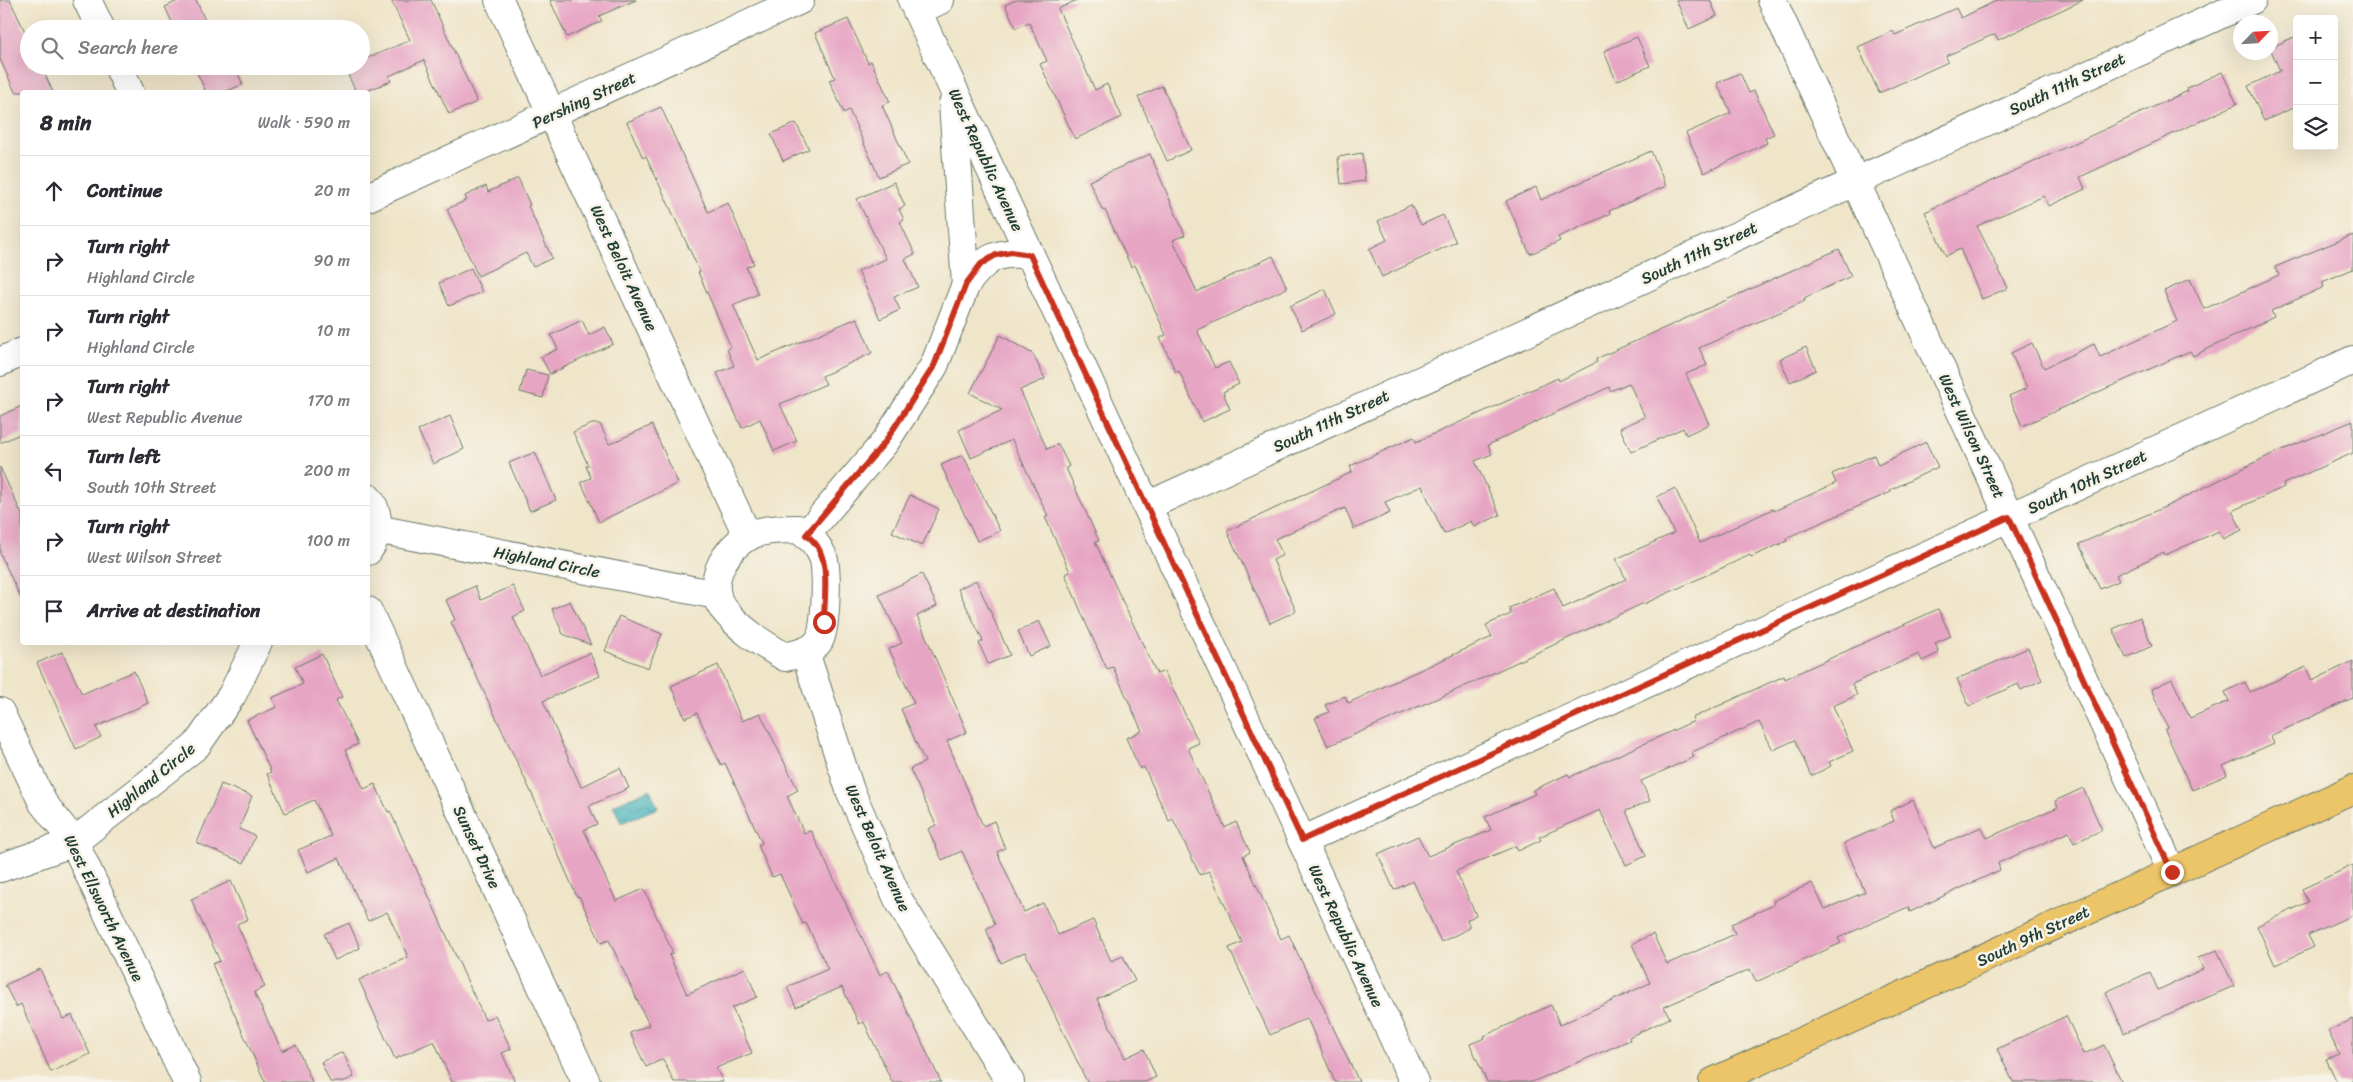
<!DOCTYPE html>
<meta charset="utf-8">
<style>
body{margin:0;font-family:Sriracha,sans-serif;background:#f7f7f7;color:#2b2b33}
.controls{position:absolute;right:15px;top:15px;display:grid;overflow:hidden;border-radius:5px;box-shadow:0 5px 20px #0002}
.controls button{width:45px;height:45px;display:grid;place-items:center;padding:0;border:0;border-bottom:1px solid #e1e1e2;background:#fff;color:#2b2b33;font:25px sans-serif}
.compass{position:absolute;left:2233px;top:15px;width:45px;height:45px;border-radius:50%;background:#fff;box-shadow:0 5px 20px #0002;rotate:65deg}
.stop{position:absolute;width:15px;height:15px;margin:-11px;border:4px solid #c8321e;border-radius:50%;background:#fff}
.stop.end{background:#c8321e;border-color:#fff;box-shadow:0 1px 5px #0008}
.list{margin:0;padding:0;list-style:none}
h2{display:flex;justify-content:space-between;align-items:center;height:65px;margin:0;padding:0 20px;font-size:21px}
h2 small{font-size:16px;font-weight:400;color:#7c7c81}
.list li{display:grid;grid-template-columns:32px 1fr auto;gap:15px;align-items:center;box-sizing:border-box;height:70px;padding:0 20px;border-top:1px solid #e1e1e2}
.list b{display:block;font-size:19px;white-space:nowrap}
.list p{margin:0;font-size:16px;white-space:nowrap;color:#7c7c81}
.list em{font-size:16px;font-style:normal;color:#7c7c81}
.icon{flex:none;width:28px;height:28px;fill:none;stroke:currentColor;stroke-width:2;stroke-linecap:round;stroke-linejoin:round}
.map{position:relative;flex:none;width:2353px;height:1082px;overflow:hidden}
.search{position:absolute;background:#fff;box-shadow:0 5px 20px #0002;left:20px;top:20px;width:350px;height:55px;display:flex;align-items:center;gap:12px;box-sizing:border-box;padding:0 18px;border-radius:28px;color:#7c7c81;font-size:19px}
.panel{position:absolute;background:#fff;box-shadow:0 5px 20px #0002;left:20px;top:90px;width:350px;height:555px;border-radius:5px}
.map>svg:first-child{display:block}
.water{fill:url(#water-waves);stroke:#327879}
.building{fill:#e7a5c4}
.lines{fill:none;stroke-linecap:round;stroke-linejoin:round}
.minor-casing{stroke:#687868;stroke-width:30}
.major-casing{stroke:#687868;stroke-width:30}
.minor{stroke:#fff;stroke-width:28}
.major{stroke:#edc569;stroke-width:28}
.route{stroke:#c8321e;stroke-width:6}
.labels{text-anchor:middle;dominant-baseline:central;stroke-width:5;stroke-linejoin:round;paint-order:stroke}
.street-label{font-size:16px;fill:#1f3d34;stroke:#f7f3e8}
</style>
<div class="map">
<svg width="2353" height="1082" viewBox="0 0 2353 1082">
<defs>
<pattern id="water-waves" width="16" height="10" patternUnits="userSpaceOnUse" patternTransform="scale(1.25)"><rect width="16" height="10" fill="#45b4be"/><path d="M0 5q4-4 8 0t8 0" fill="none" stroke="#39949b"/></pattern>
</defs>
<rect width="100%" height="100%" fill="#f7f3e8"/>
<filter id="ink" filterUnits="userSpaceOnUse"><feTurbulence type="fractalNoise" baseFrequency=".02" numOctaves="2"/><feDisplacementMap in="SourceGraphic" scale="10" xChannelSelector="R" yChannelSelector="G"/><feConvolveMatrix kernelMatrix="1 2 1 2 8 2 1 2 1" color-interpolation-filters="sRGB"/></filter>
<filter id="wash" filterUnits="userSpaceOnUse"><feTurbulence type="fractalNoise" baseFrequency=".0096" numOctaves="4" result="noise"/><feDisplacementMap in="SourceGraphic" scale="20" xChannelSelector="R" yChannelSelector="G"/><feGaussianBlur stdDeviation="1.12" result="paint"/><feColorMatrix in="noise" values="0 0 0 0 0 0 0 0 0 0 0 0 0 0 0 0 0 1.4 0 .05"/><feComposite in="paint" operator="in"/></filter>
<g filter="url(#wash)">
<rect width="100%" height="100%" fill="#efe5c9"/>
<path class="water" d="M 650,789 L 658,808 L 621,823 L 613,805 Z"/>
<g id="blocks">
<g class="building">
<path d="M 0,0 L 10,0 L 29,40 L 29,66 L 41,66 L 53,92 L 15,92 L 0,59 Z"/>
<path d="M 180,0 L 196,0 L 208,27 L 203,29 L 175,29 L 165,7 Z"/>
<path d="M 391,0 L 431,0 L 477,102 L 449,114 L 424,60 L 389,76 L 391,81 L 364,92 L 356,92 L 345,68 L 361,66 L 361,61 L 410,40 Z"/>
<path d="M 550,0 L 636,0 L 599,16 L 602,21 L 567,37 Z"/>
<path d="M 1016,0 L 1077,0 L 1058,9 L 1095,90 L 1107,84 L 1122,117 L 1075,139 L 1040,64 L 1047,61 L 1029,22 L 1016,28 L 1005,5 Z"/>
<path d="M 1676,0 L 1710,0 L 1717,16 L 1689,29 Z"/>
<path d="M 1998,0 L 2083,0 L 1998,40 L 1996,35 L 1990,36 L 1946,56 L 1948,62 L 1879,93 L 1858,47 L 1893,31 L 1895,35 L 1956,8 L 1961,18 Z"/>
<path d="M 848,19 L 868,63 L 871,61 L 890,102 L 882,105 L 908,164 L 879,177 L 849,110 L 844,113 L 829,80 L 835,78 L 815,33 Z"/>
<path d="M 1637,37 L 1650,66 L 1616,81 L 1604,51 Z"/>
<path d="M 2294,37 L 2297,43 L 2297,106 L 2264,121 L 2248,86 L 2280,71 L 2270,48 Z"/>
<path d="M 194,66 L 234,66 L 243,84 L 225,92 L 206,92 Z"/>
<path d="M 2222,72 L 2237,104 L 2080,177 L 2085,189 L 2049,206 L 2044,196 L 1977,226 L 2008,288 L 1982,299 L 1960,249 L 1946,256 L 1925,212 L 2188,91 L 2187,88 Z"/>
<path d="M 1740,73 L 1749,93 L 1754,91 L 1774,134 L 1765,138 L 1767,143 L 1704,173 L 1686,133 L 1731,113 L 1717,83 Z"/>
<path d="M 1162,86 L 1191,150 L 1167,161 L 1138,97 Z"/>
<path d="M 661,107 L 708,212 L 728,203 L 754,264 L 746,267 L 758,294 L 733,305 L 758,360 L 857,318 L 872,353 L 822,376 L 826,384 L 780,404 L 797,441 L 774,451 L 760,419 L 742,428 L 717,373 L 734,366 L 727,349 L 731,347 L 698,272 L 700,272 L 646,156 L 643,158 L 627,122 Z"/>
<path d="M 796,123 L 809,149 L 783,161 L 771,134 Z"/>
<path d="M 1651,151 L 1666,186 L 1609,211 L 1610,214 L 1558,237 L 1560,241 L 1530,254 L 1506,201 L 1536,187 L 1541,200 Z"/>
<path d="M 1362,153 L 1365,181 L 1341,184 L 1338,157 Z"/>
<path d="M 1150,154 L 1185,235 L 1173,240 L 1197,292 L 1273,256 L 1287,288 L 1197,330 L 1215,368 L 1229,362 L 1239,384 L 1223,392 L 1230,409 L 1202,422 L 1179,371 L 1176,372 L 1160,338 L 1166,335 L 1135,265 L 1131,267 L 1105,210 L 1103,211 L 1089,181 Z"/>
<path d="M 518,178 L 530,205 L 528,206 L 552,258 L 533,267 L 526,253 L 478,276 L 447,209 L 467,200 L 465,196 L 486,186 L 488,192 Z"/>
<path d="M 894,182 L 905,206 L 899,209 L 904,220 L 900,222 L 915,254 L 905,259 L 918,287 L 894,297 L 900,310 L 880,319 L 858,271 L 886,259 L 857,199 Z"/>
<path d="M 1411,205 L 1421,225 L 1443,215 L 1456,242 L 1382,277 L 1369,249 L 1387,240 L 1378,221 Z"/>
<path d="M 2353,235 L 2353,269 L 2322,282 L 2324,287 L 2271,311 L 2274,317 L 2193,356 L 2190,351 L 2022,426 L 2009,396 L 2027,388 L 2011,353 L 2032,343 L 2044,368 L 2094,344 L 2100,357 L 2177,321 L 2164,291 L 2190,279 L 2204,309 L 2279,275 L 2275,267 Z"/>
<path d="M 1839,249 L 1851,276 L 1804,298 L 1805,301 L 1699,348 L 1707,365 L 1686,374 L 1709,424 L 1686,435 L 1683,428 L 1631,452 L 1620,428 L 1645,417 L 1629,383 L 1610,391 L 1609,387 L 1488,445 L 1492,454 L 1475,461 L 1500,515 L 1474,527 L 1471,521 L 1444,534 L 1422,486 L 1385,502 L 1390,513 L 1354,529 L 1345,508 L 1275,539 L 1283,555 L 1273,560 L 1296,611 L 1270,623 L 1227,531 L 1352,472 L 1350,466 L 1414,437 L 1416,442 L 1558,378 L 1559,381 L 1597,362 L 1596,359 Z"/>
<path d="M 471,268 L 482,292 L 449,306 L 439,283 Z"/>
<path d="M 1325,289 L 1336,314 L 1302,330 L 1290,306 Z"/>
<path d="M 582,320 L 589,335 L 605,327 L 613,344 L 550,374 L 541,357 L 558,349 L 551,335 Z"/>
<path d="M 1000,335 L 1033,354 L 1045,379 L 1020,390 L 1047,449 L 1058,444 L 1069,466 L 1066,468 L 1099,541 L 1095,542 L 1127,611 L 1157,674 L 1164,671 L 1199,743 L 1188,748 L 1225,828 L 1236,822 L 1250,852 L 1243,856 L 1281,939 L 1289,935 L 1359,1082 L 1335,1082 L 1307,1018 L 1270,1035 L 1229,948 L 1242,942 L 1209,871 L 1200,875 L 1173,819 L 1169,821 L 1144,767 L 1140,769 L 1126,738 L 1142,731 L 1113,667 L 1107,669 L 1088,628 L 1065,574 L 1070,572 L 1045,517 L 1048,516 L 1012,440 L 971,458 L 959,430 L 1002,410 L 970,393 Z"/>
<path d="M 1806,347 L 1816,370 L 1790,382 L 1780,359 Z"/>
<path d="M 526,370 L 548,375 L 543,398 L 520,392 Z"/>
<path d="M 22,406 L 22,433 L 0,443 L 0,416 Z"/>
<path d="M 450,416 L 464,449 L 433,464 L 418,430 Z"/>
<path d="M 2353,421 L 2353,453 L 2283,484 L 2284,487 L 2232,511 L 2242,530 L 2223,539 L 2219,531 L 2165,555 L 2164,552 L 2116,575 L 2119,581 L 2100,589 L 2079,544 L 2167,506 L 2270,455 Z"/>
<path d="M 592,424 L 600,424 L 609,444 L 652,425 L 678,483 L 599,522 L 581,482 L 591,478 L 586,466 L 588,465 L 573,432 Z"/>
<path d="M 1926,442 L 1938,467 L 1890,490 L 1891,492 L 1786,538 L 1787,541 L 1751,557 L 1750,555 L 1644,604 L 1644,603 L 1461,688 L 1328,746 L 1315,718 L 1329,712 L 1325,705 L 1345,696 L 1348,703 L 1492,637 L 1486,625 L 1511,614 L 1509,608 L 1554,588 L 1563,608 L 1626,579 L 1616,559 L 1674,533 L 1657,497 L 1675,488 L 1700,543 L 1773,509 L 1774,511 L 1836,483 L 1832,474 L 1874,455 L 1878,465 Z"/>
<path d="M 535,452 L 556,500 L 530,511 L 509,463 Z"/>
<path d="M 963,455 L 1000,531 L 977,541 L 941,465 Z"/>
<path d="M 0,467 L 22,515 L 22,601 L 0,553 Z"/>
<path d="M 910,495 L 939,509 L 922,546 L 892,532 Z"/>
<path d="M 922,574 L 937,606 L 917,616 L 967,732 L 947,741 L 983,826 L 994,821 L 1005,848 L 997,852 L 1024,912 L 1043,903 L 1058,935 L 1093,920 L 1111,961 L 1123,956 L 1135,981 L 1097,999 L 1125,1058 L 1144,1049 L 1156,1077 L 1145,1082 L 1087,1082 L 1025,952 L 1001,963 L 986,929 L 995,924 L 962,851 L 942,860 L 928,829 L 936,825 L 910,769 L 925,762 L 901,709 L 914,703 L 889,649 L 902,643 L 879,595 Z"/>
<path d="M 976,580 L 1010,655 L 988,664 L 979,643 L 983,641 L 958,589 Z"/>
<path d="M 475,586 L 481,600 L 513,586 L 525,611 L 513,617 L 540,675 L 590,653 L 600,676 L 543,701 L 581,787 L 620,768 L 629,788 L 589,806 L 597,824 L 584,830 L 616,901 L 644,889 L 673,953 L 669,955 L 687,994 L 745,968 L 757,997 L 732,1008 L 752,1053 L 716,1068 L 723,1082 L 674,1082 L 663,1059 L 646,1067 L 630,1033 L 649,1025 L 609,940 L 601,943 L 579,896 L 577,897 L 532,794 L 451,622 L 455,620 L 446,600 Z"/>
<path d="M 570,601 L 591,645 L 563,634 L 552,609 Z"/>
<path d="M 1938,609 L 1951,636 L 1935,643 L 1939,653 L 1922,661 L 1919,654 L 1852,684 L 1857,695 L 1833,706 L 1853,751 L 1829,762 L 1831,766 L 1811,776 L 1795,740 L 1773,750 L 1759,722 L 1692,752 L 1694,757 L 1641,781 L 1650,801 L 1626,811 L 1646,856 L 1626,865 L 1600,810 L 1539,837 L 1541,840 L 1518,851 L 1516,846 L 1456,871 L 1476,915 L 1467,920 L 1470,928 L 1441,942 L 1413,881 L 1394,890 L 1378,854 L 1418,836 L 1428,856 L 1491,830 L 1485,817 L 1535,794 L 1533,790 L 1568,774 L 1570,777 L 1694,721 L 1692,718 L 1784,676 L 1785,679 Z"/>
<path d="M 619,616 L 662,634 L 648,668 L 605,651 Z"/>
<path d="M 2140,617 L 2152,646 L 2126,658 L 2113,629 Z"/>
<path d="M 1039,621 L 1051,646 L 1029,656 L 1018,631 Z"/>
<path d="M 2028,648 L 2042,680 L 2021,690 L 2018,684 L 1969,706 L 1957,679 Z"/>
<path d="M 62,652 L 82,694 L 134,671 L 148,703 L 96,727 L 101,737 L 76,749 L 37,663 Z"/>
<path d="M 322,654 L 342,697 L 336,700 L 358,744 L 345,750 L 364,789 L 375,784 L 388,812 L 390,811 L 485,1020 L 495,1015 L 511,1049 L 502,1053 L 515,1082 L 452,1082 L 434,1041 L 395,1059 L 359,980 L 408,957 L 387,912 L 368,921 L 339,858 L 308,872 L 298,850 L 331,836 L 314,800 L 285,813 L 267,774 L 271,772 L 247,720 L 277,707 L 272,698 L 303,684 L 295,667 Z"/>
<path d="M 2353,661 L 2353,698 L 2270,736 L 2274,743 L 2223,766 L 2227,775 L 2192,790 L 2165,730 L 2168,728 L 2151,689 L 2172,679 L 2190,718 L 2229,701 L 2225,692 L 2245,682 L 2250,692 L 2306,667 L 2312,681 Z"/>
<path d="M 718,665 L 742,721 L 760,713 L 798,790 L 787,796 L 804,833 L 811,831 L 880,975 L 888,971 L 941,1082 L 892,1082 L 864,1022 L 859,1024 L 842,987 L 796,1007 L 787,987 L 828,969 L 806,923 L 803,924 L 780,874 L 772,877 L 758,845 L 762,843 L 725,763 L 721,765 L 697,713 L 685,718 L 671,686 Z"/>
<path d="M 221,784 L 252,796 L 239,829 L 255,836 L 244,863 L 197,843 Z"/>
<path d="M 2083,788 L 2102,830 L 2074,843 L 2069,832 L 1998,863 L 2000,870 L 1950,893 L 1910,912 L 1908,907 L 1838,938 L 1841,943 L 1756,982 L 1750,969 L 1664,1007 L 1670,1018 L 1629,1037 L 1630,1040 L 1532,1082 L 1487,1082 L 1470,1044 L 1485,1038 L 1484,1036 L 1551,1005 L 1560,1025 L 1650,983 L 1632,944 L 1653,934 L 1667,964 L 1735,934 L 1731,924 L 1774,905 L 1773,901 L 1812,883 L 1825,909 L 1865,892 L 1844,843 L 1894,821 L 1890,811 L 1913,800 L 1934,848 L 1981,827 L 1987,838 L 2058,807 L 2055,801 Z"/>
<path d="M 2353,865 L 2353,915 L 2308,935 L 2314,947 L 2275,965 L 2257,926 L 2308,902 L 2302,889 Z"/>
<path d="M 231,881 L 248,919 L 237,924 L 265,987 L 254,992 L 282,1051 L 296,1045 L 312,1082 L 265,1082 L 212,964 L 220,961 L 191,899 Z"/>
<path d="M 349,923 L 360,948 L 335,960 L 324,934 Z"/>
<path d="M 2217,950 L 2234,986 L 2124,1033 L 2106,992 L 2150,972 L 2158,990 L 2203,969 L 2198,958 Z"/>
<path d="M 40,969 L 63,1019 L 72,1015 L 90,1054 L 51,1072 L 21,1004 L 16,1007 L 5,985 Z"/>
<path d="M 2066,1016 L 2084,1054 L 2104,1045 L 2122,1082 L 2013,1082 L 1997,1049 Z"/>
<path d="M 2353,1019 L 2353,1082 L 2337,1082 L 2326,1059 L 2339,1054 L 2328,1031 Z"/>
<path d="M 343,1052 L 354,1077 L 342,1082 L 330,1082 L 321,1062 Z"/>
</g>
</g>
</g>
<g filter="url(#ink)">
<use href="#blocks" fill-opacity="0" stroke="#687868" stroke-width="1"/>
<g class="lines">
<defs>
<g id="minor">
<path d="M 87,0 L 101,29"/>
<path d="M 499,0 L 748,537"/>
<path d="M 912,0 L 1414,1082"/>
<path d="M 1772,0 L 2172,872"/>
<path d="M 917,11 L 940,0"/>
<path d="M 118,66 L 130,92"/>
<path d="M 368,197 L 800,0"/>
<path d="M 966,284 C 986,258 996,250 1030,255"/>
<path d="M 0,362 L 22,352"/>
<path d="M 368,498 C 381,513 379,536 368,551"/>
<path d="M 1147,506 L 2252,0"/>
<path d="M 376,529 L 717,595"/>
<path d="M 798,529 C 810,537 817,543 823,557 C 828,569 826,630 819,641 C 812,652 796,654 785,657 C 761,643 739,629 722,607 C 704,581 729,541 756,533 C 769,529 784,529 798,529 Z"/>
<path d="M 806,535 L 885,442 L 934,366 L 966,284 L 953,104"/>
<path d="M 368,611 L 586,1082"/>
<path d="M 805,652 L 850,790 L 898,899 L 1010,1082"/>
<path d="M 0,712 L 43,803 L 74,842 L 187,1082"/>
<path d="M 1302,841 L 2353,360"/>
<path d="M 0,868 L 74,842 L 196,746 L 232,695 L 258,642"/>
</g>
<path id="major" d="M 1713,1082 L 2353,789"/>
</defs>
<use href="#minor" class="minor-casing"/>
<use href="#major" class="major-casing"/>
<use href="#minor" class="minor"/>
<use href="#major" class="major"/>
</g>
</g>
<g class="lines" filter="url(#ink)">
<path class="route" d="M 824,622 C 824,594 833,552 806,535 L 885,442 L 934,366 L 966,284 L 981,264 L 996,255 L 1011,252 L 1030,255 L 1302,840 L 2009,517 L 2172,872"/>
</g>
<g class="labels">
<g class="street-label">
<text transform="translate(2067 84) rotate(-25)">South 11th Street</text>
<text transform="translate(584 100) rotate(-25)">Pershing Street</text>
<text transform="translate(986 160) rotate(65)">West Republic Avenue</text>
<text transform="translate(1699 253) rotate(-25)">South 11th Street</text>
<text transform="translate(624 268) rotate(65)">West Beloit Avenue</text>
<text transform="translate(1331 421) rotate(-25)">South 11th Street</text>
<text transform="translate(1972 436) rotate(65)">West Wilson Street</text>
<text transform="translate(2087 482) rotate(-25)">South 10th Street</text>
<text transform="translate(547 562) rotate(11)">Highland Circle</text>
<text transform="translate(151 780) rotate(-39)">Highland Circle</text>
<text transform="translate(477 847) rotate(65)">Sunset Drive</text>
<text transform="translate(878 848) rotate(66)">West Beloit Avenue</text>
<text transform="translate(104 908) rotate(64)">West Ellsworth Avenue</text>
<text transform="translate(1346 936) rotate(65)">West Republic Avenue</text>
<text transform="translate(2033 936) rotate(-25)">South 9th Street</text>
</g>
</g>
</svg>
<div class="controls">
<button>+</button>
<button>−</button>
<button><svg class="icon" aria-label="layers" viewBox="0 0 24 24"><path d="M12 4l9 5-9 5-9-5zM3 14l9 5 9-5"/></svg></button>
</div>
<svg class="compass" viewBox="-18 -18 36 36"><path d="M0-13l5 13h-10z" fill="#e53935"/><path d="M0 13l5-13h-10z" fill="#7c7c81"/></svg>
<div class="stop" style="left:824px;top:622px"></div>
<div class="stop end" style="left:2172px;top:872px"></div>
<div class="search"><svg class="icon" aria-label="search" viewBox="0 0 24 24"><circle cx="10" cy="10" r="6"/><path d="M15 15l6 6"/></svg>Search here</div>
<section class="panel">
<h2>8 min<small>Walk · 590 m</small></h2>
<ul class="list">
<li><svg class="icon" aria-label="ahead" viewBox="0 0 24 24"><path d="M12 20V5M6 11l6-6 6 6"/></svg><div><b>Continue</b></div><em>20 m</em></li>
<li><svg class="icon" aria-label="right" viewBox="0 0 24 24"><path d="M7 20v-9h11M14 6l5 5-5 5"/></svg><div><b>Turn right</b><p>Highland Circle</p></div><em>90 m</em></li>
<li><svg class="icon" aria-label="right" viewBox="0 0 24 24"><path d="M7 20v-9h11M14 6l5 5-5 5"/></svg><div><b>Turn right</b><p>Highland Circle</p></div><em>10 m</em></li>
<li><svg class="icon" aria-label="right" viewBox="0 0 24 24"><path d="M7 20v-9h11M14 6l5 5-5 5"/></svg><div><b>Turn right</b><p>West Republic Avenue</p></div><em>170 m</em></li>
<li><svg class="icon" aria-label="left" viewBox="0 0 24 24"><path d="M17 20v-9H6M10 6l-5 5 5 5"/></svg><div><b>Turn left</b><p>South 10th Street</p></div><em>200 m</em></li>
<li><svg class="icon" aria-label="right" viewBox="0 0 24 24"><path d="M7 20v-9h11M14 6l5 5-5 5"/></svg><div><b>Turn right</b><p>West Wilson Street</p></div><em>100 m</em></li>
<li><svg class="icon" aria-label="arrive" viewBox="0 0 24 24"><path d="M6 21V4h12l-3 4 3 4H6"/></svg><div><b>Arrive at destination</b></div></li>
</ul>
</section>
</div>
